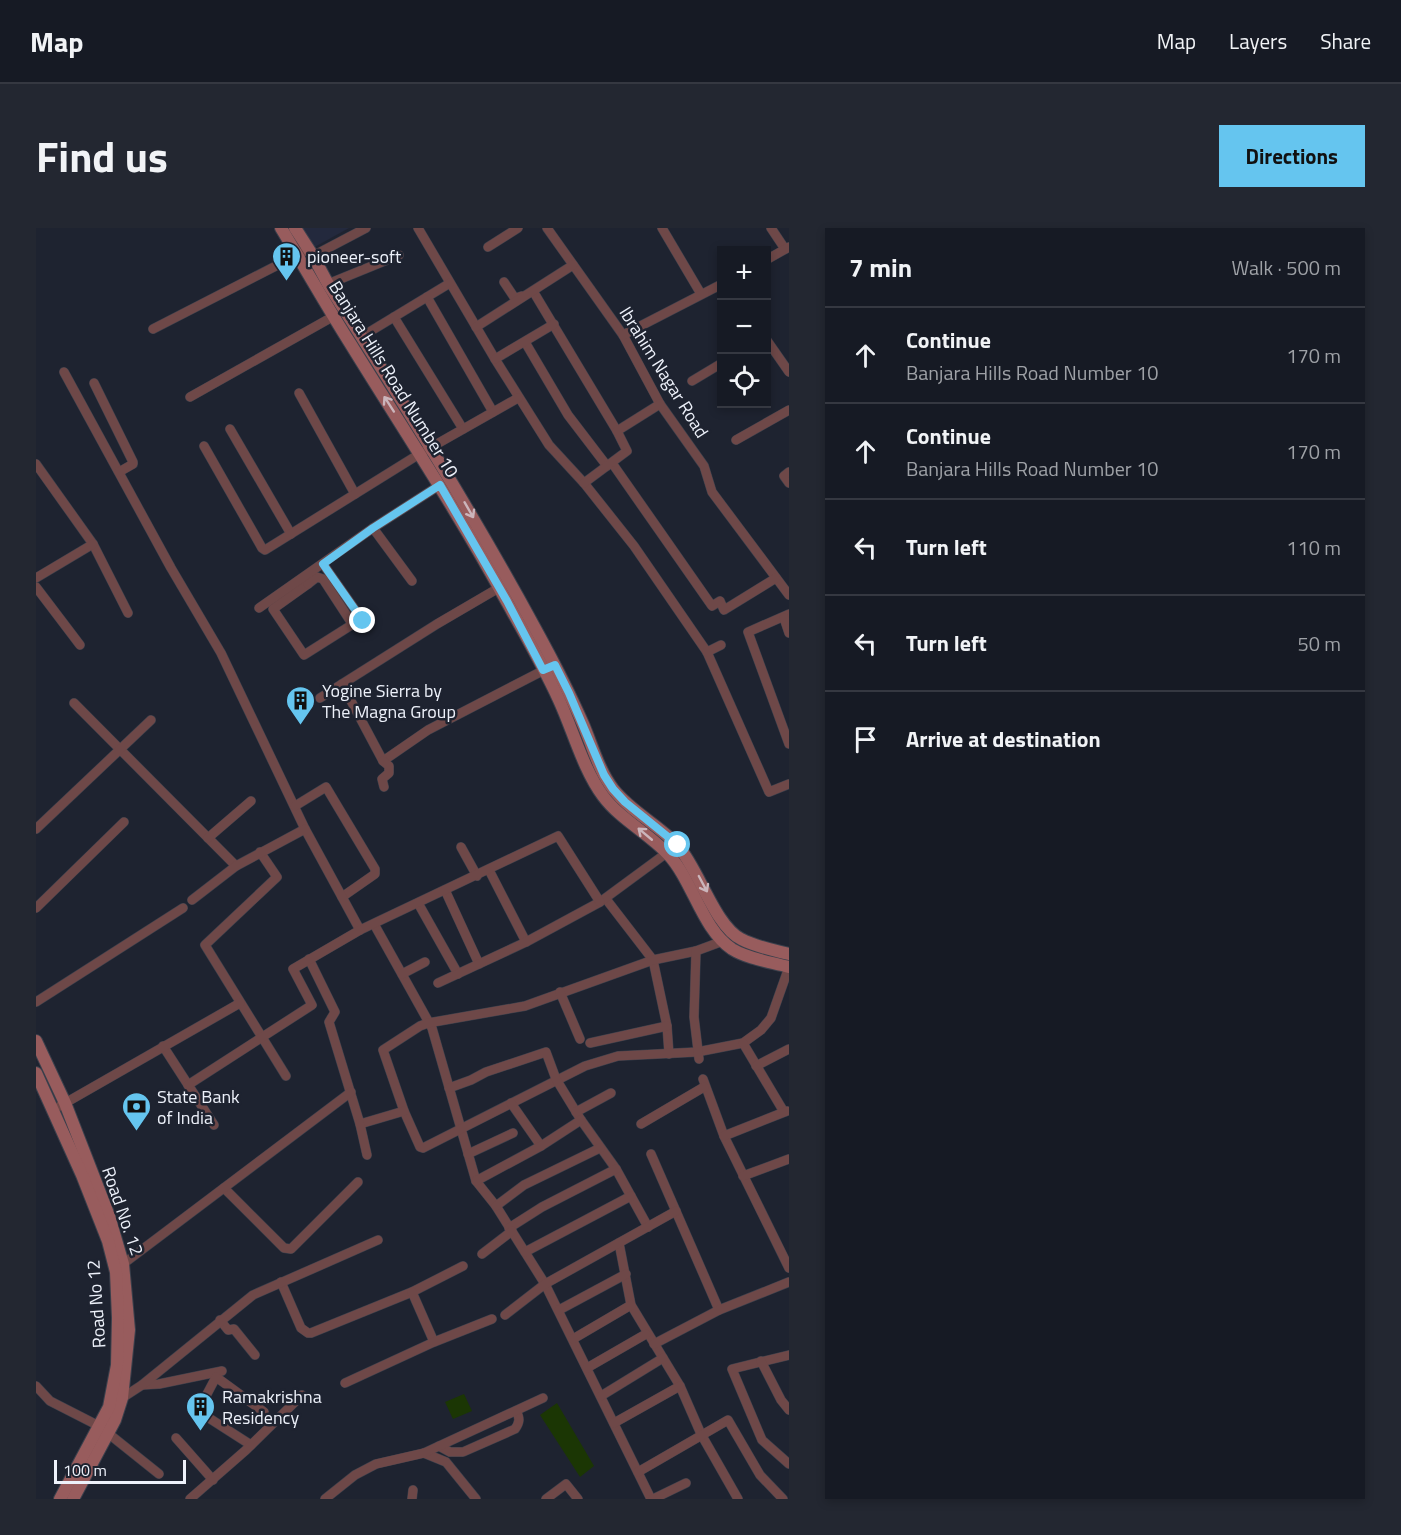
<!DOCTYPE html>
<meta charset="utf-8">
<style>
body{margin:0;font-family:"Titillium Web",sans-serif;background:#232731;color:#f1f3f6}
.controls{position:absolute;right:18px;top:18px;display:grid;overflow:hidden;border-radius:0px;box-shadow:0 3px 9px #0003}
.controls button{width:54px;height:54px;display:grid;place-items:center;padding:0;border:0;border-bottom:2px solid #353841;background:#161a24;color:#f1f3f6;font:30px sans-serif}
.scale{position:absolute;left:18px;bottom:15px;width:132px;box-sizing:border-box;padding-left:6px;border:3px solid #edf1fa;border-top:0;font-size:16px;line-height:21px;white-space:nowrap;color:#edf1fa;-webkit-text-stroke:4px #1e2330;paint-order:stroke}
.stop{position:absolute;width:18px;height:18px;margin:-14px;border:4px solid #65c5ef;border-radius:50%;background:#fff}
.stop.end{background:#65c5ef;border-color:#fff;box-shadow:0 2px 6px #0008}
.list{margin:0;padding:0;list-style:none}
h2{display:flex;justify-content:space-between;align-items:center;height:78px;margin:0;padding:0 24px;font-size:26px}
h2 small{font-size:20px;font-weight:400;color:#9ea1a6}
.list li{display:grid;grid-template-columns:39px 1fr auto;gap:18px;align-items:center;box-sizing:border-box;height:96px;padding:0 24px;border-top:2px solid #353841}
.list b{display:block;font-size:22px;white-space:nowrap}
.list p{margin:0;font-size:20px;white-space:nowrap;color:#9ea1a6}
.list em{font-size:20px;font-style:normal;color:#9ea1a6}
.icon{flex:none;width:33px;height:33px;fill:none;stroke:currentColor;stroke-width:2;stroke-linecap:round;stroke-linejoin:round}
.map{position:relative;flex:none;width:753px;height:1271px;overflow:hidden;border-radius:0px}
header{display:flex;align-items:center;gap:36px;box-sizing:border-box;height:84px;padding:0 30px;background:#161a24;border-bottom:2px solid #353841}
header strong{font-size:28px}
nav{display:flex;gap:33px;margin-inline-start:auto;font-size:21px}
.intro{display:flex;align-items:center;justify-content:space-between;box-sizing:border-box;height:144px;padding:0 36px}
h1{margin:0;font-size:42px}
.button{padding:15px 27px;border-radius:0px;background:#65c5ef;color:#111;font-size:21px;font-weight:700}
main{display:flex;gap:36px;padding:0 36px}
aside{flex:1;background:#161a24;border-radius:0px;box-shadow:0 3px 9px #0003}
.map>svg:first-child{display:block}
.built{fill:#23293d}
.green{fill:#1b3604}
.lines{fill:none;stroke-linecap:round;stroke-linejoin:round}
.street-casing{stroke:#3b404c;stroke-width:10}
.secondary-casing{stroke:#3b404c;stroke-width:14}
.street{stroke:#6e4848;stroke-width:9}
.secondary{stroke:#985c5d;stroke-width:12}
.oneway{stroke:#cbb5bb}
.route{stroke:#65c5ef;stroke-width:8}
.labels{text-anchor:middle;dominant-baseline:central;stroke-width:5;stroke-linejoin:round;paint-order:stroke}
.poi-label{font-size:18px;fill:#edf1fa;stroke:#1e2330;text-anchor:start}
.street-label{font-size:18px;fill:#edf1fa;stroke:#1e2330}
</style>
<header>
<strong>Map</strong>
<nav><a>Map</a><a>Layers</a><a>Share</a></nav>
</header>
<div class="intro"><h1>Find us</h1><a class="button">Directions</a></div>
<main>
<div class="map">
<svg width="753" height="1271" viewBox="0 0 753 1271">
<rect width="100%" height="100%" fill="#1e2330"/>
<path class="built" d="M 262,0 L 313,0 L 275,21 Z"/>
<g class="green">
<path d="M 428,1166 L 436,1183 L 417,1191 L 409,1174 Z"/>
<path d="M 521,1175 L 558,1238 L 544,1249 L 504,1187 Z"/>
</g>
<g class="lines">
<defs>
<g id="street">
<path d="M 382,0 L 459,131 L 513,217 L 548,255 L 598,318 L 671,424 L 733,564 L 753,556"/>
<path d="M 511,0 L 587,107 L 624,176 L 668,238 L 676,264 L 753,367"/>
<path d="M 626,0 L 665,66"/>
<path d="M 735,0 L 749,21"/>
<path d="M 452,19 L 482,0"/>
<path d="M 277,28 L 330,0"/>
<path d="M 730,32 L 753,19"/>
<path d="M 468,54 L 478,69 L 480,70 L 486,68"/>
<path d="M 292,56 L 363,27"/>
<path d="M 497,63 L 581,203"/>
<path d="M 391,69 L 457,184"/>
<path d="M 358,89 L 427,201"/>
<path d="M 440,99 L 537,37"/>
<path d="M 117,101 L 273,21"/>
<path d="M 587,107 L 686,56"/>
<path d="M 325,109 L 414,55"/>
<path d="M 730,111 L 753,144"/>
<path d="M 489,114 L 532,187 L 571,238"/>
<path d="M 459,131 L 518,96"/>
<path d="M 28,144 L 135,340 L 185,425 L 269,601"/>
<path d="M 656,153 L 686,135"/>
<path d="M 58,155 L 97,234 L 97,236 L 83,244"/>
<path d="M 263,165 L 319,266"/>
<path d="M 154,169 L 298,88"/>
<path d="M 194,201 L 255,306"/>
<path d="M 700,212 L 753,182"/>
<path d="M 168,218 L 226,320 L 229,322 L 385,225 L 482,170"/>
<path d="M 576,235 L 676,378 L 684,373 L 688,382 L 740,350"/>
<path d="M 0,236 L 57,316 L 92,385"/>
<path d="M 753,244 L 748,248 L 753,255"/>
<path d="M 548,255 L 591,223 L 581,203 L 624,176"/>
<path d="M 337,300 L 376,353"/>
<path d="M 287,336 L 327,393"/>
<path d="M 0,350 L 57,316"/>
<path d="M 268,350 L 272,356 L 237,381 L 268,427 L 325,391"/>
<path d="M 272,356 L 281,349 L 287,351 L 317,397"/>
<path d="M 466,358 L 401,396 L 306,456 L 347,533 L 392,502 L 514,439"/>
<path d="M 0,359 L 44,417"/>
<path d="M 223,380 L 337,300 L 404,257"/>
<path d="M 753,386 L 712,404 L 753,516"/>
<path d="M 748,390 L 753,405"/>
<path d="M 671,424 L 685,417"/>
<path d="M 284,470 L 306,456"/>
<path d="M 38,475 L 200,638"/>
<path d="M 347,533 L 353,538 L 353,545 L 346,551 L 348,559"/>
<path d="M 259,578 L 290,559 L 339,641 L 339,646 L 306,669"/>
<path d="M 0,601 L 115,492"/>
<path d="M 172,610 L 215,573"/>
<path d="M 425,619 L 441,648"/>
<path d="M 224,624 L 241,649 L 169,717 L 250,848"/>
<path d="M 453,642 L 490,714"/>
<path d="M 409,662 L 443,736"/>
<path d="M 570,671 L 617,732 L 631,798 L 633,826"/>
<path d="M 156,672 L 200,638 L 269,601 L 324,702"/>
<path d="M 382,675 L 422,746"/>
<path d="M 0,680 L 88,594"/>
<path d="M 338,696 L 396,800 L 440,953 L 460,978 L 509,1056 L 615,1271"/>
<path d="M 687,713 L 660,723 L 617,732 L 489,778 L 392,795 L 384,798 L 347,822 L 368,883 L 384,919 L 387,920 L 549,838 L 582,828 L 661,824 L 707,815 L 725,802 L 735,790 L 753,739"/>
<path d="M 660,723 L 658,789 L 663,831"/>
<path d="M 273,731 L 299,784 L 293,794 L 324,896 L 368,883"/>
<path d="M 366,746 L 389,734"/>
<path d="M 402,755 L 490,714 L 564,674 L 636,621"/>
<path d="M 524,764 L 544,811"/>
<path d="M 0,774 L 147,680"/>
<path d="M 554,815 L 631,798"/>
<path d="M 707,815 L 748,884"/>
<path d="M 127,818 L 178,897"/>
<path d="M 720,838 L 753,821"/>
<path d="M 667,851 L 688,908 L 753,1040"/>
<path d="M 152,857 L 276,777 L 257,741 L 324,702 L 522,608 L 564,674"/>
<path d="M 413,860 L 435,852 L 450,844 L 510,824 L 520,851 L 545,892 L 580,941 L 612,999"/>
<path d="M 475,875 L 505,918"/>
<path d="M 24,878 L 204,775"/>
<path d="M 540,884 L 575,865"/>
<path d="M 324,896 L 331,927"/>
<path d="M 605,896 L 668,859"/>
<path d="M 688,908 L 751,883"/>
<path d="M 432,926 L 477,905"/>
<path d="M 615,926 L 683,1082"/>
<path d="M 707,948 L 753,931"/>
<path d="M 440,953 L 505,918 L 545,892"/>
<path d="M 188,960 L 248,1020 L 255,1021 L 322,954"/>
<path d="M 460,978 L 488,957 L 564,920"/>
<path d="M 473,1000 L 506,979 L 580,941"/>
<path d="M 583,1015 L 595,1077 L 644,1158 L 665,1206 L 702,1271"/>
<path d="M 489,1024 L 595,968"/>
<path d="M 446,1026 L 476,1003"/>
<path d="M 87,1036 L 315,864"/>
<path d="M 245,1054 L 265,1100 L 272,1105 L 275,1105 L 376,1064 L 427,1038"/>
<path d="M 376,1064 L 398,1114"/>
<path d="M 523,1082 L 590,1046"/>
<path d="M 469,1087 L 509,1056 L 640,983"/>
<path d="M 184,1092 L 192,1102 L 198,1101 L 219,1127"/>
<path d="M 537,1111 L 595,1077"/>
<path d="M 618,1116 L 683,1082 L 753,1054"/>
<path d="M 753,1127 L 696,1141 L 726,1212 L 753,1236"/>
<path d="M 725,1133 L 745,1172 L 753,1182"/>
<path d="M 551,1140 L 610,1106"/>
<path d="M 309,1155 L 398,1114 L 456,1091"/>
<path d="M 106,1157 L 123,1156 L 186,1143"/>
<path d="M 0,1158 L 14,1173 L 63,1198 L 123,1246"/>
<path d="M 565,1168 L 627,1130"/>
<path d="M 86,1170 L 106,1157 L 217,1067 L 342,1012"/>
<path d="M 578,1195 L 644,1158"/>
<path d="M 140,1210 L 177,1252"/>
<path d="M 215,1217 L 162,1183 L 180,1149 L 228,1184"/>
<path d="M 403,1218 L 414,1224 L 427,1224 L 479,1201 C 484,1194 484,1190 480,1183"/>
<path d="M 388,1225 L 410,1234 L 440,1271"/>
<path d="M 602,1244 L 692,1192 L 724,1247 L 747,1271"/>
<path d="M 154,1271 L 210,1222 L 266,1167"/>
<path d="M 289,1271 L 319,1247 L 340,1236 L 388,1225 L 507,1170"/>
<path d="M 376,1271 L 377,1262"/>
<path d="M 510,1271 L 530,1256 L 542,1271"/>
<path d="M 617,1271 L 650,1255"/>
</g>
<g id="secondary">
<path d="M 245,0 C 268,38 290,77 314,115 C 367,201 423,285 471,374 C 489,406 508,439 523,472 C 537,502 547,541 567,568 C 584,591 612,605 632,626 C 657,653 666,701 696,721 C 712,731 735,734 753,739"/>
<path d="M 259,0 L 277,28 L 292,56 C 364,169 436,284 500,402 C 517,433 533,464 547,496 C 556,517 563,543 577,561 C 595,584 623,597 642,618 C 663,642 679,698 705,711 C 720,719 737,722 753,726"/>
<path d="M 0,813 L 29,875 L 73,988 L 87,1036 L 93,1102 L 86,1170 L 79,1192 L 37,1271"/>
<path d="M 0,845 L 46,947 L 72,1013 L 80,1044 L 82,1090 L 81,1137 L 73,1179 L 24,1271"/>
</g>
</defs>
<use href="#street" class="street-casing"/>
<use href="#secondary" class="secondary-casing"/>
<use href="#street" class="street"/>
<use href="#secondary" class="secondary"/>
</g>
<defs><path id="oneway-shaft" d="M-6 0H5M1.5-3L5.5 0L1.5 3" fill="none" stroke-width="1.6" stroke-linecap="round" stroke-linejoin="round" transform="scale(1.5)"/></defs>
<g class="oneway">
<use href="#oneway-shaft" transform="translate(353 176) rotate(-123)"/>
<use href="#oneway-shaft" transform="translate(433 282) rotate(60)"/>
<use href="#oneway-shaft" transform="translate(609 606) rotate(-140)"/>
<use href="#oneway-shaft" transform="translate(667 656) rotate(62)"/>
</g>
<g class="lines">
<path class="route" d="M 327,393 L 287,336 L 337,300 L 404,257 L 471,373 L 507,442 L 519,437 L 533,465 L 568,547 L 577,561 L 589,574 L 642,617"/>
</g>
<defs>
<symbol id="building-pin" viewBox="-11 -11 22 30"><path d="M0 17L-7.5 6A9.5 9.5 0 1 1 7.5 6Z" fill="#65c5ef" stroke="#1e2330"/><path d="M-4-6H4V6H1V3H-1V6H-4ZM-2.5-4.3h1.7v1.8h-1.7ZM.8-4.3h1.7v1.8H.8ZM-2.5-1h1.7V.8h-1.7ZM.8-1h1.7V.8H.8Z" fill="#111"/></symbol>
<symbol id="bank-pin" viewBox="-11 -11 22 30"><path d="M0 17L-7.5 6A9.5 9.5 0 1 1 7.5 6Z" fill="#65c5ef" stroke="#1e2330"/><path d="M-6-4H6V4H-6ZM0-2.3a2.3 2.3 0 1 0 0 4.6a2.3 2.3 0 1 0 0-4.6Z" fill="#111"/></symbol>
</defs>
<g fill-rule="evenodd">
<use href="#building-pin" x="234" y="12" width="33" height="45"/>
<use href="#building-pin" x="248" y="456" width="33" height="45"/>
<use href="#bank-pin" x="84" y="862" width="33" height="45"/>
<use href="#building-pin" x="148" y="1162" width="33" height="45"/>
</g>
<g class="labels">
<g class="poi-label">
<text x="271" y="28">pioneer-soft</text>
<text x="286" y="462">Yogine Sierra by<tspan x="286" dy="21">The Magna Group</tspan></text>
<text x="121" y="868">State Bank<tspan x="121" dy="21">of India</tspan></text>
<text x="186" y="1168">Ramakrishna<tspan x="186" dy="21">Residency</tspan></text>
</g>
<g class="street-label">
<text transform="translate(628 144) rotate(58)">Ibrahim Nagar Road</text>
<text transform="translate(358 151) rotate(58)">Banjara Hills Road Number 10</text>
<text transform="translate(87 983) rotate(71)">Road No. 12</text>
<text transform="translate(60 1076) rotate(-94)">Road No 12</text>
</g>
</g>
</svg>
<div class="controls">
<button>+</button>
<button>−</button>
<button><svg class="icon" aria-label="locate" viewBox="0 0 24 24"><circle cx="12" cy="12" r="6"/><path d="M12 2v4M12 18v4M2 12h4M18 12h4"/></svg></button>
</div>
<div class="scale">100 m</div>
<div class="stop" style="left:642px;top:617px"></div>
<div class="stop end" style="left:327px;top:393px"></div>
</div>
<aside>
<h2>7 min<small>Walk · 500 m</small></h2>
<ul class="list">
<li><svg class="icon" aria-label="ahead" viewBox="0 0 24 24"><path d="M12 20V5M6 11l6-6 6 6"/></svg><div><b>Continue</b><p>Banjara Hills Road Number 10</p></div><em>170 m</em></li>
<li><svg class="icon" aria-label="ahead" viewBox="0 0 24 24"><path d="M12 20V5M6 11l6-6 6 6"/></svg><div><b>Continue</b><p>Banjara Hills Road Number 10</p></div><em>170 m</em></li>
<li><svg class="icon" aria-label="left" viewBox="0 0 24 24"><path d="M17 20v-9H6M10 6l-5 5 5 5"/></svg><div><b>Turn left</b></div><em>110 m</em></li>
<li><svg class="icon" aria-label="left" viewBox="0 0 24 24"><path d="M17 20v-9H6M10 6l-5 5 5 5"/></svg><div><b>Turn left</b></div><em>50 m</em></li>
<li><svg class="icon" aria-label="arrive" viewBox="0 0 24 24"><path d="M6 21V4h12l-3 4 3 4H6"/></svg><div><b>Arrive at destination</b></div></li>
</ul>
</aside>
</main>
